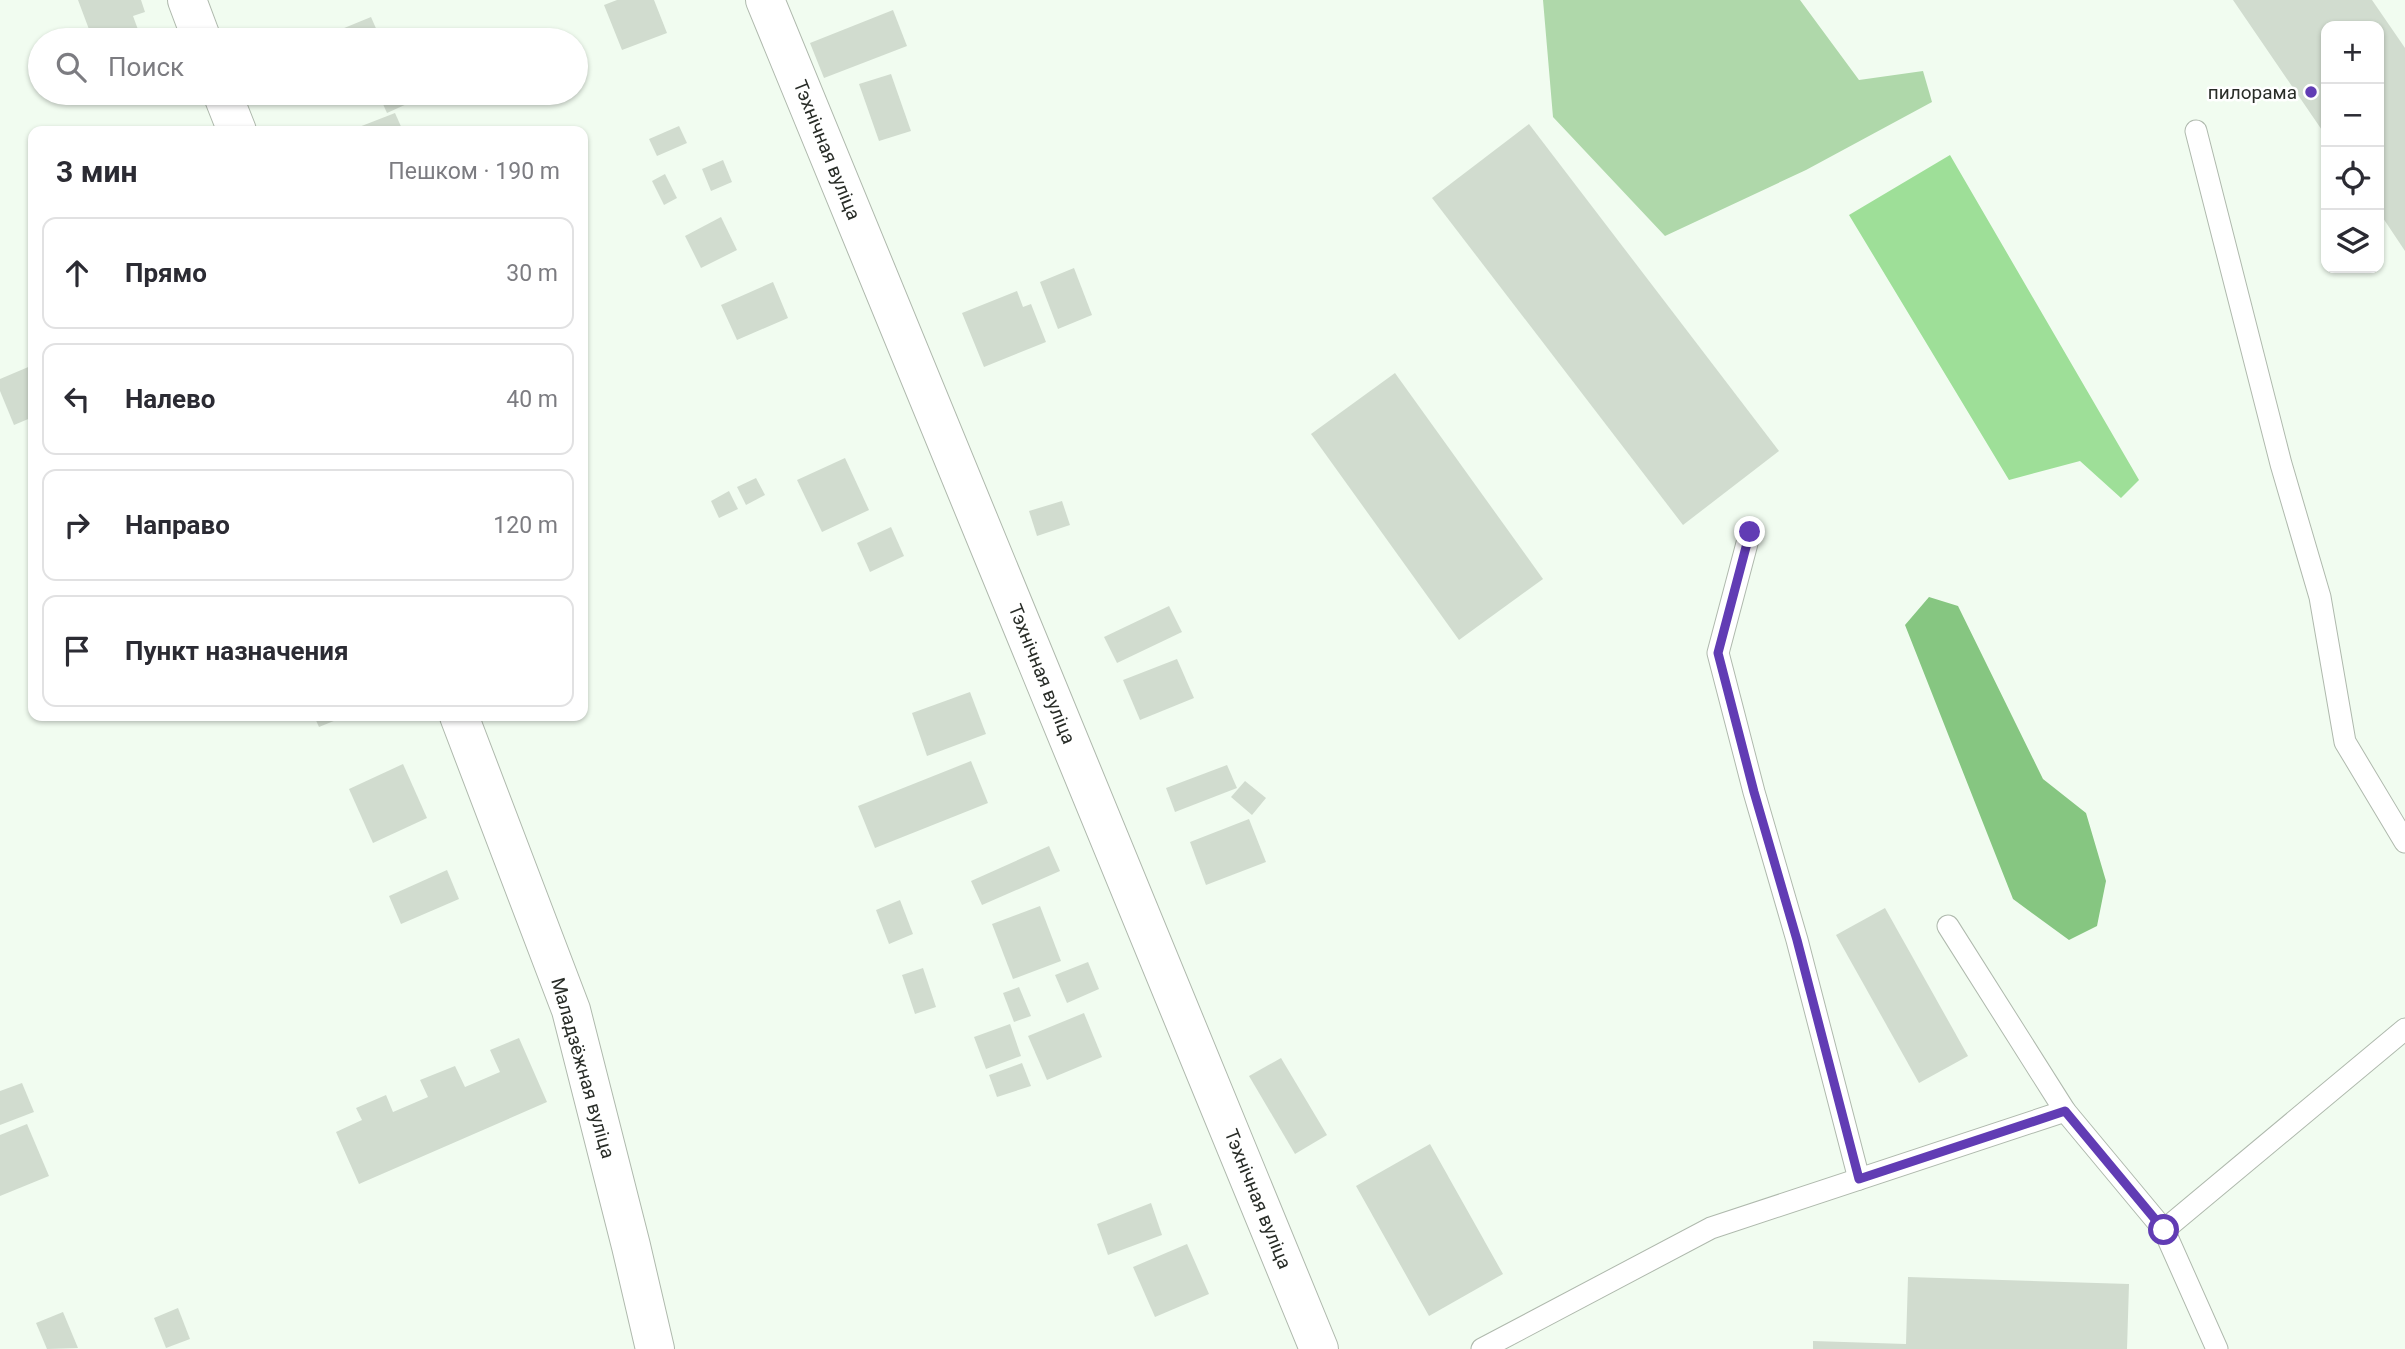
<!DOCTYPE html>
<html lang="ru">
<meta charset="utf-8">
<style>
body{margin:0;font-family:Roboto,sans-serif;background:#f2f2f3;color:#2b2b33}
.controls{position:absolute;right:21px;top:21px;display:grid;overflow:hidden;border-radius:14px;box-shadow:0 2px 5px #0004}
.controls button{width:63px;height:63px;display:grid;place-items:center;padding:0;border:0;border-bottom:2px solid #e1e1e2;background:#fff;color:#2b2b33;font:35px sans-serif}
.stop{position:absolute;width:21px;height:21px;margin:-16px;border:5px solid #613cb4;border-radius:50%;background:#fff}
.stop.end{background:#613cb4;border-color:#fff;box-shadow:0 2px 7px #0008}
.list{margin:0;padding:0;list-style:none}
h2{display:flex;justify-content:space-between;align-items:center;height:91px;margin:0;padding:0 28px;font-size:30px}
h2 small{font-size:23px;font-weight:400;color:#7c7c81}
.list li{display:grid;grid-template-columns:46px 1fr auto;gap:21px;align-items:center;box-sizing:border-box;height:112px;margin:0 14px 14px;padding:0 14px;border:2px solid #e1e1e2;border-radius:14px}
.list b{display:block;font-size:26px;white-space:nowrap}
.list em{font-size:23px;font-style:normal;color:#7c7c81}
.icon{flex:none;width:38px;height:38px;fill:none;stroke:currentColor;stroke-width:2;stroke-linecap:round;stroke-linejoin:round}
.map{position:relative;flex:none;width:2405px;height:1349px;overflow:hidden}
.search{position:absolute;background:#fff;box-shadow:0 2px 5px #0004;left:28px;top:28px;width:560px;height:77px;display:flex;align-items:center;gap:18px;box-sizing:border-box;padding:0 24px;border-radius:38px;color:#7c7c81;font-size:26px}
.panel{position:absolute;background:#fff;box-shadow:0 2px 5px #0004;left:28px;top:126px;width:560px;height:595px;border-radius:14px}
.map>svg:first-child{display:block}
.green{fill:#afd8aa}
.forest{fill:#86c681}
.water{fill:#9edf98}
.building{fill:#d1dccf}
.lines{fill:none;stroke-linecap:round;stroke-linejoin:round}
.lane-casing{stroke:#afb9ad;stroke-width:23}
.street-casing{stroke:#afb9ad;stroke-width:40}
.lane{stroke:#fff;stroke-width:21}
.street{stroke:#fff;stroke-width:38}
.route{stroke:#613cb4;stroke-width:9}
.poi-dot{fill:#613cb4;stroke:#fff;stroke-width:2.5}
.labels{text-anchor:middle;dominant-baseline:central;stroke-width:5;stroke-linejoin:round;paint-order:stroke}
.poi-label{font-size:19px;fill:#292d28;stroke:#fff;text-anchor:end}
.street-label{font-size:19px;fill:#292d28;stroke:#fff}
</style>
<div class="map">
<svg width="2405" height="1349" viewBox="0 0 2405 1349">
<rect width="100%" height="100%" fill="#f1fcf0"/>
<path class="green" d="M 1543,0 L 1800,0 L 1859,80 L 1923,71 L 1932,102 L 1806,170 L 1665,236 L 1553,117 Z"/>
<path class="forest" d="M 1929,597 L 1958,606 L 2043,779 L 2086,813 L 2106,881 L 2097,926 L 2069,940 L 2013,899 L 1905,625 Z"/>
<path class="water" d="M 1950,155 L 2139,480 L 2121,498 L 2080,461 L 2009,480 L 1849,215 Z"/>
<g class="building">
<path d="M 78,0 L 141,0 L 145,12 L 133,16 L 140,35 L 125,40 L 93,40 Z"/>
<path d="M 617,0 L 654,0 L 667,33 L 622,50 L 604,5 Z"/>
<path d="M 2233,0 L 2372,0 L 2405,48 L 2405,251 L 2379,212 L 2379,26 L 2326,26 L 2326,136 Z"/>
<path d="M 893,10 L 907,46 L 824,78 L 810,43 Z"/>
<path d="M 371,17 L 381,40 L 315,40 Z"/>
<path d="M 891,74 L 911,131 L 879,141 L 859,84 Z"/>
<path d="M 378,93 L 418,93 L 420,98 L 387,113 Z"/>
<path d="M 395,113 L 403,131 L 361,131 L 359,127 Z"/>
<path d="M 1529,124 L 1779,451 L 1683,525 L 1432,198 Z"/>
<path d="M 679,126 L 687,143 L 657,156 L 649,139 Z"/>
<path d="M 723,160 L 732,182 L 711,191 L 702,169 Z"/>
<path d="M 665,174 L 677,198 L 664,205 L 652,181 Z"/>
<path d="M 721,217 L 737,250 L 701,268 L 685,236 Z"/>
<path d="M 1074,268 L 1092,315 L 1058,329 L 1040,282 Z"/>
<path d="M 773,282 L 788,318 L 737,340 L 721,305 Z"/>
<path d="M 1017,291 L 1023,307 L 1031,304 L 1046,342 L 984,367 L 962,313 Z"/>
<path d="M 33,365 L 33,417 L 14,425 L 0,391 L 0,379 Z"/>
<path d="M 1395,373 L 1543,579 L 1459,640 L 1311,434 Z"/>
<path d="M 845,458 L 869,510 L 822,532 L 797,480 Z"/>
<path d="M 756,478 L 765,495 L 746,505 L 737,487 Z"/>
<path d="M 729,491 L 738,509 L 719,518 L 711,501 Z"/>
<path d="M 1062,501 L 1070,525 L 1037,536 L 1029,511 Z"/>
<path d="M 891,527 L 904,556 L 870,572 L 857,543 Z"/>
<path d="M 1169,606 L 1182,632 L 1117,663 L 1104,637 Z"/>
<path d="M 1177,659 L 1194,698 L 1140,720 L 1123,680 Z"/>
<path d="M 970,692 L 986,734 L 927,756 L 912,713 Z"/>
<path d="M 314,716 L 346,716 L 319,727 Z"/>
<path d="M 971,761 L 988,803 L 875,848 L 858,806 Z"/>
<path d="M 403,764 L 427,818 L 373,843 L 349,789 Z"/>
<path d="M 1227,765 L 1237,788 L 1175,812 L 1166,788 Z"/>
<path d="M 1245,781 L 1266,798 L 1252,815 L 1231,797 Z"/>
<path d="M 1249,819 L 1266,862 L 1206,885 L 1190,842 Z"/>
<path d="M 1049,846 L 1060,871 L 982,905 L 971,881 Z"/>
<path d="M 447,870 L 459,899 L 401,924 L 389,896 Z"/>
<path d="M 900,900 L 913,934 L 889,944 L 876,910 Z"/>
<path d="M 1040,906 L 1061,961 L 1013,979 L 992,924 Z"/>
<path d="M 1885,908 L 1968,1056 L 1919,1083 L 1836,935 Z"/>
<path d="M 1088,962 L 1099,989 L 1067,1003 L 1055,975 Z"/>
<path d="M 923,968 L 936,1007 L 915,1014 L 902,975 Z"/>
<path d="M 1019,987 L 1031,1016 L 1014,1022 L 1003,993 Z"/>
<path d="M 1084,1013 L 1102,1057 L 1047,1080 L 1028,1036 Z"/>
<path d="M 1010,1024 L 1021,1056 L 986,1069 L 974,1037 Z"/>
<path d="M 519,1038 L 547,1102 L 359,1184 L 336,1132 L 362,1120 L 356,1108 L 386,1095 L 393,1112 L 428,1097 L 420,1080 L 455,1066 L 465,1087 L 500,1072 L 490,1050 Z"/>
<path d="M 1281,1058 L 1327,1135 L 1295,1154 L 1249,1076 Z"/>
<path d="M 1022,1063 L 1031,1086 L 997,1097 L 989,1075 Z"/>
<path d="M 22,1083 L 34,1112 L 0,1125 L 0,1091 Z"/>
<path d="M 27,1124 L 49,1176 L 0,1196 L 0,1135 Z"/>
<path d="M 1430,1144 L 1503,1274 L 1429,1316 L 1356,1186 Z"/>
<path d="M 1151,1203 L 1162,1235 L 1108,1255 L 1097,1224 Z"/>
<path d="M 1187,1244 L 1209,1294 L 1155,1317 L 1133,1267 Z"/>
<path d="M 1908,1277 L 2129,1284 L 2127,1349 L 1813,1349 L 1813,1341 L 1906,1344 Z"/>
<path d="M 178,1308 L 190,1339 L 166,1348 L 154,1318 Z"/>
<path d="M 63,1312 L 78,1348 L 47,1349 L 36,1323 Z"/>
</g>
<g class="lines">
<defs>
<g id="lane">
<path d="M 2196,131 L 2281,464 L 2320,597 L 2345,742 L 2405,842"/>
<path d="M 1750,532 L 1718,653 L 1754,792 L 1797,940 L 1859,1179"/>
<path d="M 1948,926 L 2065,1111 L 2164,1230 L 2217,1349"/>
<path d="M 2164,1230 L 2405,1029"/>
<path d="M 1482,1349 L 1711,1228 L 2065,1111"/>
</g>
<g id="street">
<path d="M 187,0 L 202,40"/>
<path d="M 765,0 L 1319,1349"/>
<path d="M 222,93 L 237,131"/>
<path d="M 459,716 L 571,1010 L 631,1246 L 655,1349"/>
</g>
</defs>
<use href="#lane" class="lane-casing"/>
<use href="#street" class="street-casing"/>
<use href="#lane" class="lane"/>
<use href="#street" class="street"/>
</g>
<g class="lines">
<path class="route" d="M 1750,532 L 1718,653 L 1754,792 L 1797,940 L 1859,1179 L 2065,1111 L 2164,1230"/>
</g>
<circle class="poi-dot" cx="2311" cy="92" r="7"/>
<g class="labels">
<g class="poi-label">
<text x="2297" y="92">пилорама</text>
</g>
<g class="street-label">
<text transform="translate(827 150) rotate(68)">Тэхнічная вуліца</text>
<text transform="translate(1042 674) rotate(68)">Тэхнічная вуліца</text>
<text transform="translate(583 1068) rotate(74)">Маладзёжная вуліца</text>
<text transform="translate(1258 1199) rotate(68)">Тэхнічная вуліца</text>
</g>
</g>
</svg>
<div class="controls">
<button>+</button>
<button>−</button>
<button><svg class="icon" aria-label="locate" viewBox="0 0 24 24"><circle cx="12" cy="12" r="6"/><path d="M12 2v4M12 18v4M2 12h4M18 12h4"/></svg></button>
<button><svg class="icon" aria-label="layers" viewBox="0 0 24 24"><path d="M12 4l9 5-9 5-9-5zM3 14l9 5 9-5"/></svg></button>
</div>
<div class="stop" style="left:2164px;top:1230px"></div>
<div class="stop end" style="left:1750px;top:532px"></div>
<div class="search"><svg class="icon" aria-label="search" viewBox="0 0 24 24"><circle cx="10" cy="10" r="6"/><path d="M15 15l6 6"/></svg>Поиск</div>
<section class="panel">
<h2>3 мин<small>Пешком · 190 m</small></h2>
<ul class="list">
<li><svg class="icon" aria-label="ahead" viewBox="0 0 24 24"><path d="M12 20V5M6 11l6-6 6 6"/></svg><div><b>Прямо</b></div><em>30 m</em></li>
<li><svg class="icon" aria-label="left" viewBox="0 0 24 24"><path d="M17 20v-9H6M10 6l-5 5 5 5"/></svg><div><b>Налево</b></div><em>40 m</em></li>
<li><svg class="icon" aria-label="right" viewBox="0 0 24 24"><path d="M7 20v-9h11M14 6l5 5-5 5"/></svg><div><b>Направо</b></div><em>120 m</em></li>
<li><svg class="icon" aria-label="arrive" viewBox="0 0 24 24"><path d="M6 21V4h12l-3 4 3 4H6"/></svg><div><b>Пункт назначения</b></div></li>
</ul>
</section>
</div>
